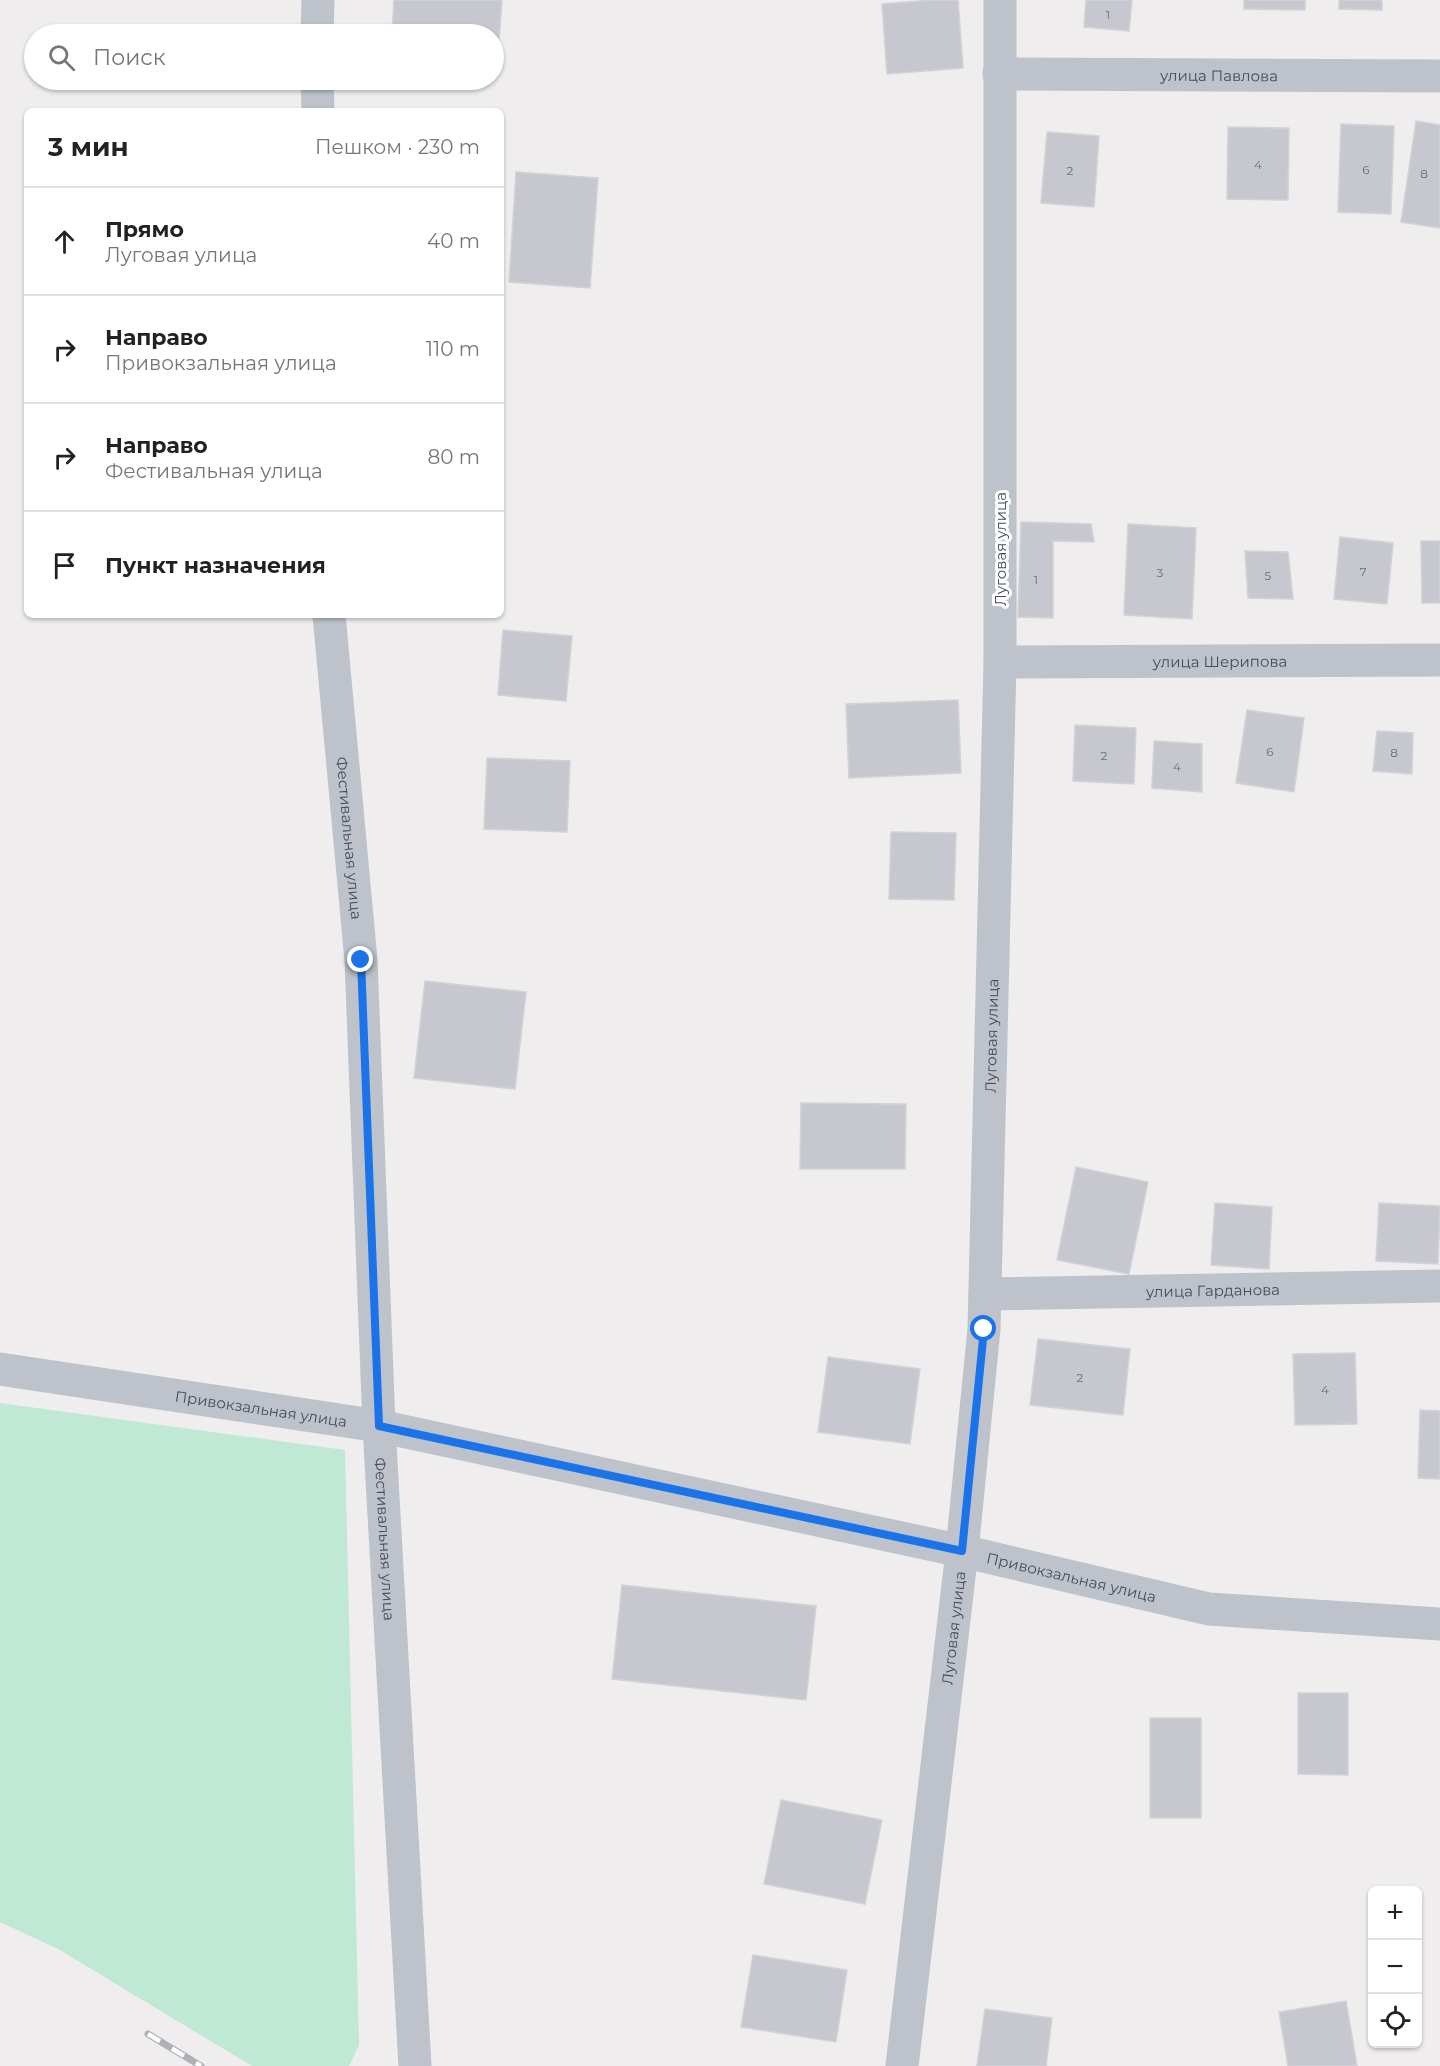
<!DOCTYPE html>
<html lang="ru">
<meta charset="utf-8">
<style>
body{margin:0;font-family:Montserrat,sans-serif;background:#f6f6f6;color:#222}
.controls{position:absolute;right:18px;bottom:18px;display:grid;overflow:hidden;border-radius:9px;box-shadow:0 2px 4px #0004}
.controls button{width:54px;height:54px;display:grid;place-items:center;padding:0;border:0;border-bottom:2px solid #e0e0e0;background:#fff;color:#222;font:30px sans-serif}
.stop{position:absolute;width:18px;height:18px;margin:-14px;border:4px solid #1a73e8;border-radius:50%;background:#fff}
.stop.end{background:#1a73e8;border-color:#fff;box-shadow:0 2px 6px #0008}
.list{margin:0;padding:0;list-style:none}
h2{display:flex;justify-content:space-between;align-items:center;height:78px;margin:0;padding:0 24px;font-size:26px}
h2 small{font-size:20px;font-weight:400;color:#767676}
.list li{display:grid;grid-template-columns:39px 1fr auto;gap:18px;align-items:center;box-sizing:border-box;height:108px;padding:0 24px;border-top:2px solid #e0e0e0}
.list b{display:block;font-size:22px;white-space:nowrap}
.list p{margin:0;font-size:20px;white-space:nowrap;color:#767676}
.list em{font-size:20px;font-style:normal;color:#767676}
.icon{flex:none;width:33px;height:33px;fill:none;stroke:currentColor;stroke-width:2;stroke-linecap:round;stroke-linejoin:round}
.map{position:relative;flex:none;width:1440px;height:2066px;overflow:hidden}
.search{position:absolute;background:#fff;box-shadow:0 2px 4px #0004;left:24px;top:24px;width:480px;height:66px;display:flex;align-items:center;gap:15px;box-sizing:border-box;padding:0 21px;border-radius:33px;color:#767676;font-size:22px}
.panel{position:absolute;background:#fff;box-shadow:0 2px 4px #0004;left:24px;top:108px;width:480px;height:510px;border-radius:9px}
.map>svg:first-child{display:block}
.green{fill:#bfe9d5}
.building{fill:#c7c8cf;stroke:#d1d2d8;stroke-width:1.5}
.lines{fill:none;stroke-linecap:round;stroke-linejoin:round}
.minor{stroke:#bdc2cb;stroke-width:33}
.rail-casing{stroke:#b0b1b7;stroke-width:7}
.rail{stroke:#fff;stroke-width:4.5;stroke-dasharray:14;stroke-linecap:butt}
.route{stroke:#1a73e8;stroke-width:8}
.labels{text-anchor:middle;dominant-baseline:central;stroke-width:6;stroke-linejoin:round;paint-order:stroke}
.number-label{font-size:12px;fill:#676c76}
.street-label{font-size:15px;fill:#474e58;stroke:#fff}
</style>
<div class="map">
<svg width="1440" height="2066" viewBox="0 0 1440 2066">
<rect width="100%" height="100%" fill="#efeded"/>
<path class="green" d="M 0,1403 L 345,1450 L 359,2045 L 349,2066 L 252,2066 L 58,1949 L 0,1922 Z"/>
<g class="building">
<path d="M 394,0 L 502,0 L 498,54 L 494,53 L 494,34 L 392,34 Z"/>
<path d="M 932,0 L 958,0 L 963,68 L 887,74 L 882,4 Z"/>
<path d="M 1086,0 L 1132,0 L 1129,31 L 1084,27 Z"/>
<path d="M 1244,0 L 1305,0 L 1305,10 L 1244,9 Z"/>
<path d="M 1339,0 L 1382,0 L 1382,10 L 1339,9 Z"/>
<path d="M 1416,121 L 1440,125 L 1440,228 L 1401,222 Z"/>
<path d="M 1341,124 L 1394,126 L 1391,214 L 1338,212 Z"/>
<path d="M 1228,127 L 1289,128 L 1288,200 L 1227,199 Z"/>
<path d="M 1047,132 L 1099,136 L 1094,207 L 1041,203 Z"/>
<path d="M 516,172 L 598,178 L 590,288 L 509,282 Z"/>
<path d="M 1021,522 L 1091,524 L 1094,542 L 1053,541 L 1053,618 L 1018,617 Z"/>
<path d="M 1128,524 L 1196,528 L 1192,619 L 1124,615 Z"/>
<path d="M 1340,537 L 1393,543 L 1387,604 L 1334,599 Z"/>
<path d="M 1421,541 L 1440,541 L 1440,603 L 1422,603 Z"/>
<path d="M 1245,551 L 1288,552 L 1293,599 L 1248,598 Z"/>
<path d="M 503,630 L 572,636 L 566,701 L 498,695 Z"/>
<path d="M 958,700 L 961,773 L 849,778 L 846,704 Z"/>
<path d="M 1247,710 L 1304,718 L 1294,792 L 1236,783 Z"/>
<path d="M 1075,725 L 1136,728 L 1134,784 L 1073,781 Z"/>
<path d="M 1377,731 L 1413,733 L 1412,774 L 1373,771 Z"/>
<path d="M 1154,741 L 1202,744 L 1202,792 L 1152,788 Z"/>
<path d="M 487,758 L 570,761 L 567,832 L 484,829 Z"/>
<path d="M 891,832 L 956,833 L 954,900 L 889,899 Z"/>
<path d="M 425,981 L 526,992 L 515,1089 L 414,1078 Z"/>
<path d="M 801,1103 L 906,1104 L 905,1169 L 800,1169 Z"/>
<path d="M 1076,1167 L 1148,1182 L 1129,1274 L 1057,1260 Z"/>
<path d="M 1215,1203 L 1272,1207 L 1269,1269 L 1211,1265 Z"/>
<path d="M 1379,1203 L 1440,1206 L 1438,1264 L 1376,1261 Z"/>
<path d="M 1038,1339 L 1130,1349 L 1123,1415 L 1030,1405 Z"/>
<path d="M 1355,1353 L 1357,1424 L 1295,1425 L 1293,1354 Z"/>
<path d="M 828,1357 L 920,1369 L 910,1444 L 818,1432 Z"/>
<path d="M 1420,1410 L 1440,1411 L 1440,1479 L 1418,1478 Z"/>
<path d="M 622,1585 L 816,1606 L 806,1700 L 612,1679 Z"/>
<path d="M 1298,1693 L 1348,1693 L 1348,1775 L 1298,1774 Z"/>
<rect x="1150" y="1718" width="51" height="100"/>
<path d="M 781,1800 L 882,1820 L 865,1904 L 764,1884 Z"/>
<path d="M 753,1955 L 847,1970 L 836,2042 L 741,2027 Z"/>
<path d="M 1346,2001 L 1357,2066 L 1288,2066 L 1279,2012 Z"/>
<path d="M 985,2009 L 1052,2018 L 1046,2066 L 977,2066 Z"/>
</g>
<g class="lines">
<g class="minor">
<path d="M 317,34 L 318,0"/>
<path id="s1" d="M 999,74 L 1440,76"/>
<path d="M 317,80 L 318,111"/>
<path id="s2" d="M 329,615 L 361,960 L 379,1426 L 415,2066"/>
<path id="s3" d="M 1000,662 L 1440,660"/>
<path id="s4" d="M 985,1294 L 1440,1286"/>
<path id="s5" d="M 0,1369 L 379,1426 L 962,1551 L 1209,1609 L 1440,1624"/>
<path id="s6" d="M 902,2066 L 962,1551 L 984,1329 L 1000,662 L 1000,0"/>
</g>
<defs>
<path id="rail" d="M 148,2034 L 201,2066"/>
</defs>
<use href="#rail" class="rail-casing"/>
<use href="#rail" class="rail"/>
</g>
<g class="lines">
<path class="route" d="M 361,960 L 379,1426 L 962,1551 L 984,1329"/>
</g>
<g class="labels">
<g class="number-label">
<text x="1108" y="14">1</text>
<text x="1258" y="164">4</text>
<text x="1366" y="169">6</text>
<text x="1070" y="170">2</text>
<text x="1424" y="173">8</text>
<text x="1363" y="571">7</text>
<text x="1160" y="572">3</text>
<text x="1268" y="575">5</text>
<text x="1036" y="579">1</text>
<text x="1270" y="751">6</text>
<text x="1394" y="752">8</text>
<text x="1104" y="755">2</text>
<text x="1177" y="766">4</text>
<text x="1080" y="1377">2</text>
<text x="1325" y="1389">4</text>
</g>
<g class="street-label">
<text stroke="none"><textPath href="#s1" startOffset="220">улица Павлова</textPath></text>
<text transform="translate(1000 549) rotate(-90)">Луговая улица</text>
<text stroke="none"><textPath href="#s3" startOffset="220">улица Шерипова</textPath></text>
<text stroke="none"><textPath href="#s2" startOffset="224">Фестивальная улица</textPath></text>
<text stroke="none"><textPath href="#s6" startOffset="1035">Луговая улица</textPath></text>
<text stroke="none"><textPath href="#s4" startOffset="228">улица Гарданова</textPath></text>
<text stroke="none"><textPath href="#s5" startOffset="264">Привокзальная улица</textPath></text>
<text stroke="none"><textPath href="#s2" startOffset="926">Фестивальная улица</textPath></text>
<text stroke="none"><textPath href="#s5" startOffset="1092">Привокзальная улица</textPath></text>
<text stroke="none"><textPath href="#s6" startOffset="441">Луговая улица</textPath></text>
</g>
</g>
</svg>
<div class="controls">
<button>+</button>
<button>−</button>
<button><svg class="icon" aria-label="locate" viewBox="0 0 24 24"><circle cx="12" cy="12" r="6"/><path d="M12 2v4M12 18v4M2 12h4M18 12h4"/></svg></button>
</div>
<div class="stop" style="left:984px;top:1329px"></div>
<div class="stop end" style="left:361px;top:960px"></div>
<div class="search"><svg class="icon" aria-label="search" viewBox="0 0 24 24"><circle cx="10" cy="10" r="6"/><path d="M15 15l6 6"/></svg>Поиск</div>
<section class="panel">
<h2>3 мин<small>Пешком · 230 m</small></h2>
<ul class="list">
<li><svg class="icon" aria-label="ahead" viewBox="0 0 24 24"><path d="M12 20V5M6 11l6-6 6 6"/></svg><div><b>Прямо</b><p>Луговая улица</p></div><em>40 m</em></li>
<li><svg class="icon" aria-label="right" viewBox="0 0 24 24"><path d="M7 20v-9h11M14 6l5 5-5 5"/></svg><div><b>Направо</b><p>Привокзальная улица</p></div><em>110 m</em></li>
<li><svg class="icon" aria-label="right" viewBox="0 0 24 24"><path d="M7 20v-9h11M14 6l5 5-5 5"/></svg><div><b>Направо</b><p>Фестивальная улица</p></div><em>80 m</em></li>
<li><svg class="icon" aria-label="arrive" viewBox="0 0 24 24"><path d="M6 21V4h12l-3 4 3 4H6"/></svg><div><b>Пункт назначения</b></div></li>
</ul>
</section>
</div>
